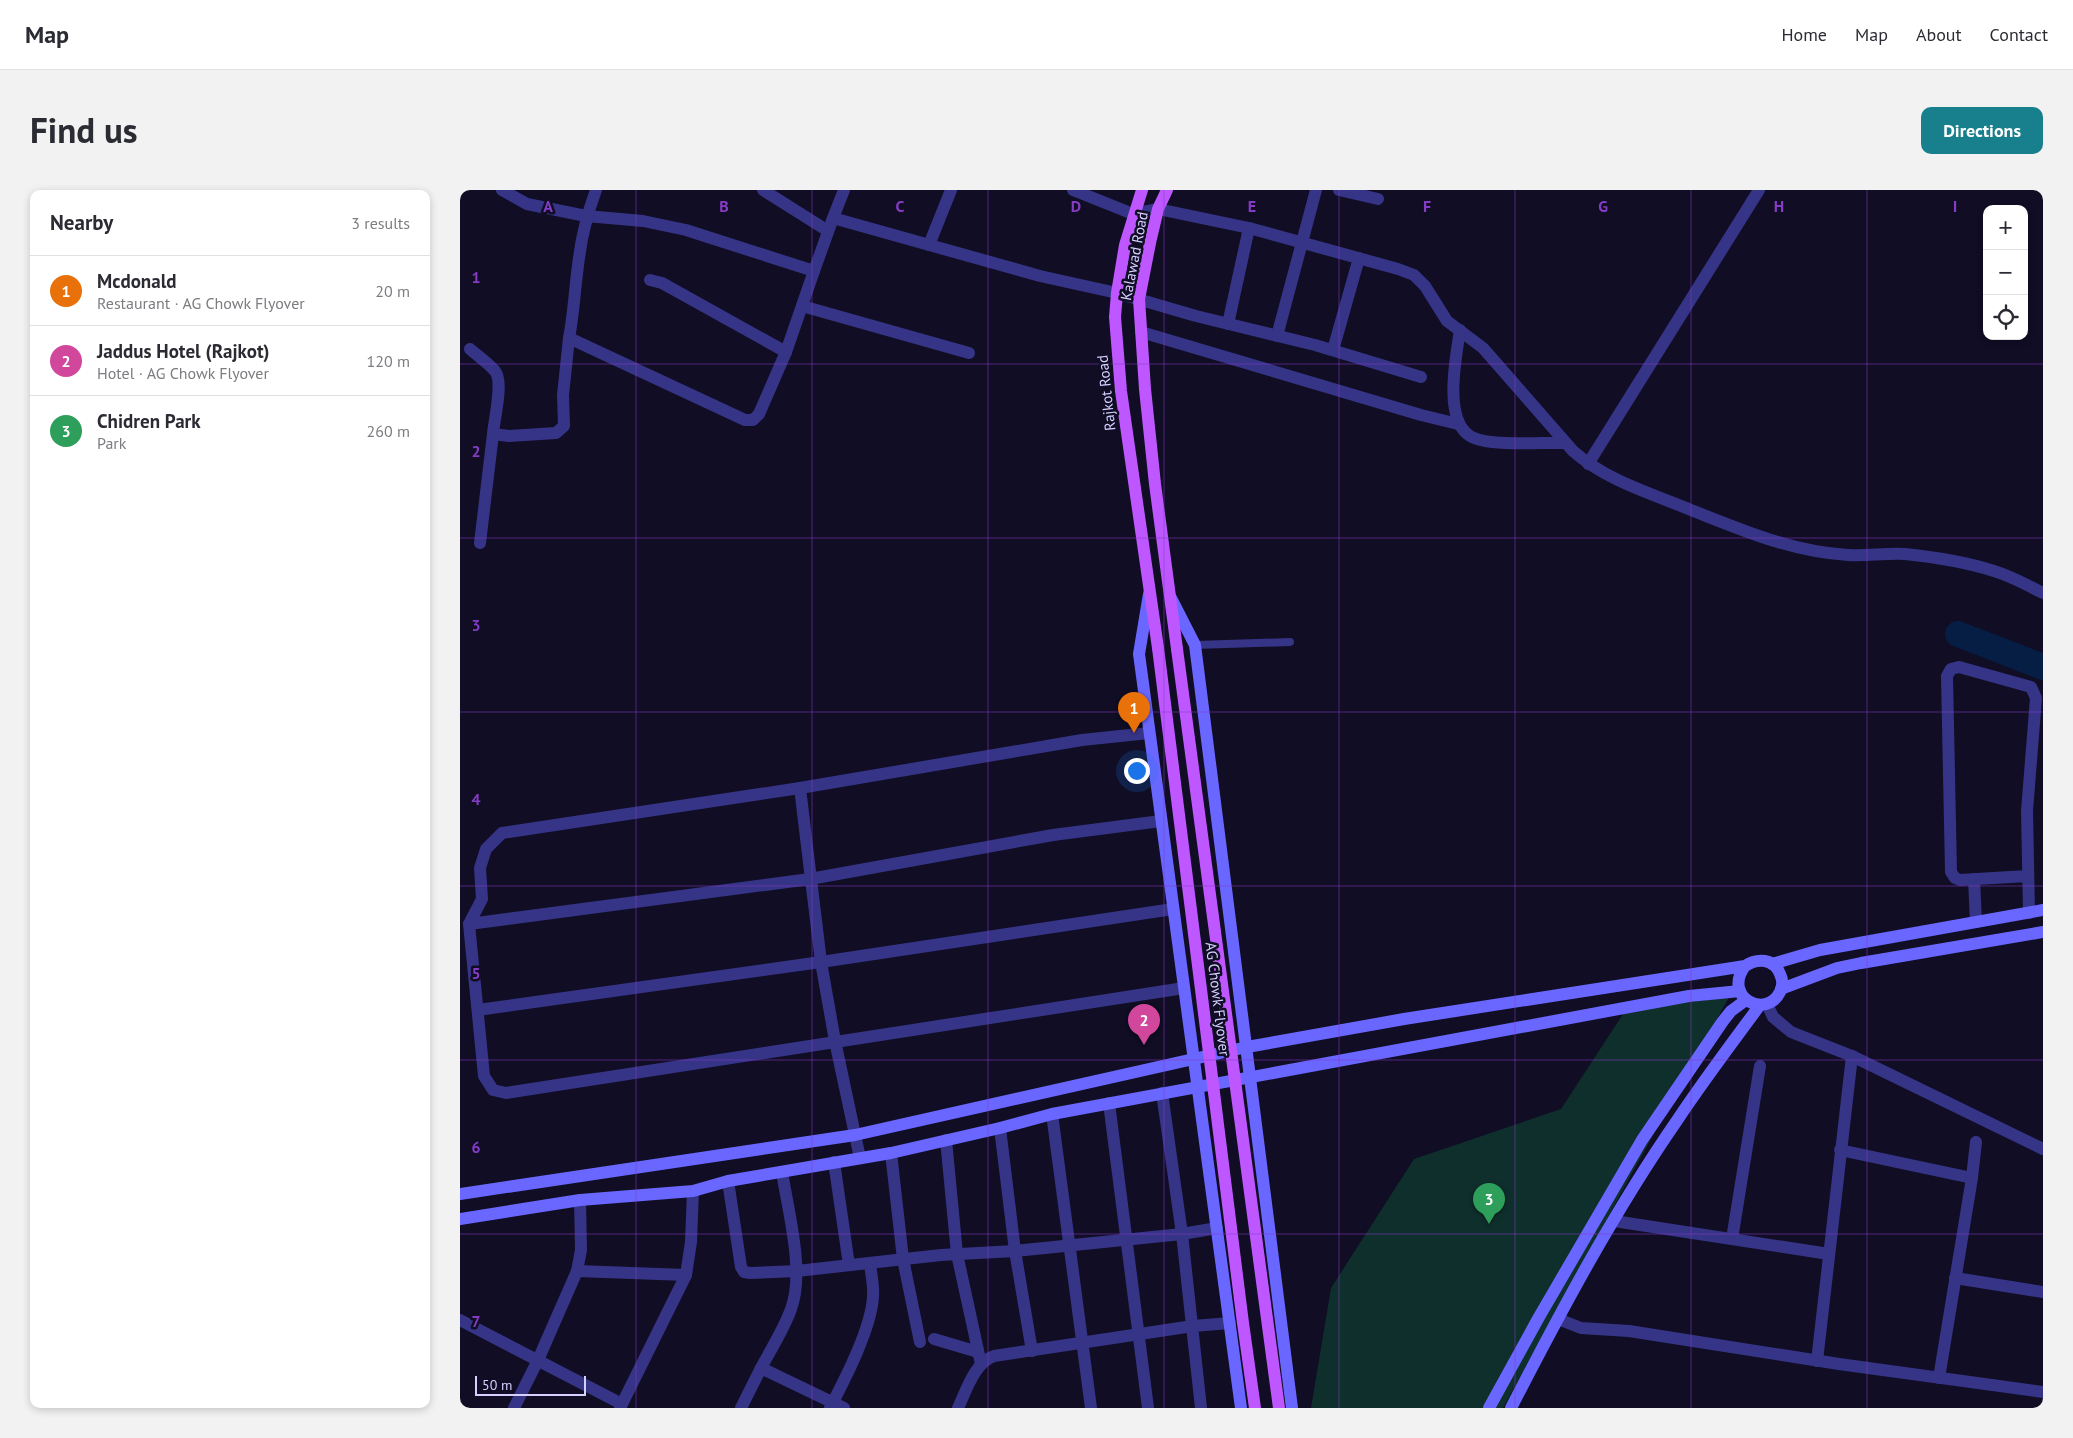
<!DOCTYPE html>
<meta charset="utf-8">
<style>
body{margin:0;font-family:"PT Sans",sans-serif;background:#f2f2f3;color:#2b2b33}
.controls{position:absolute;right:15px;top:15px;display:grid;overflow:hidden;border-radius:10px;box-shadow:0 2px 8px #0003}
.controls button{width:45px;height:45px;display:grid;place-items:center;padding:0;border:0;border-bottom:1px solid #e1e1e2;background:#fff;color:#2b2b33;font:25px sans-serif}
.scale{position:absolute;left:15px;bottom:12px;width:111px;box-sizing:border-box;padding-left:5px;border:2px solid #d5d0ff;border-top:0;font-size:14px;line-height:18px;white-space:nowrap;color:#d5d0ff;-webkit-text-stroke:4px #100d24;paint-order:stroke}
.you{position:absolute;left:676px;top:580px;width:18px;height:18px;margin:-12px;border:4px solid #fff;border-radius:50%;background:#1a73e8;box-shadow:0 0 0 8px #1a73e833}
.badge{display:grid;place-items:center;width:32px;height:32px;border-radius:50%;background:#187f8d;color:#fff;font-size:16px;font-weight:700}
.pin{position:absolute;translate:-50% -41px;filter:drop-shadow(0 1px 2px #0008)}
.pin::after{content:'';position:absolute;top:26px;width:18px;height:15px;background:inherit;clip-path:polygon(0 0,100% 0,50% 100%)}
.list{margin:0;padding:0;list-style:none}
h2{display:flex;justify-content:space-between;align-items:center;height:65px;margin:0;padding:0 20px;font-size:21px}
h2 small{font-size:16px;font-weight:400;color:#7c7c81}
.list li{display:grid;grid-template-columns:32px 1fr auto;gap:15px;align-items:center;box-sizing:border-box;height:70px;padding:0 20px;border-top:1px solid #e1e1e2}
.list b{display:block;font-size:19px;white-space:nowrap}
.list p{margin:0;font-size:16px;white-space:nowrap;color:#7c7c81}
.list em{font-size:16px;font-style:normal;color:#7c7c81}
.icon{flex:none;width:28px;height:28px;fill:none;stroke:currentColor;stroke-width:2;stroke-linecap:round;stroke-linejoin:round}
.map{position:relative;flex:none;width:1583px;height:1218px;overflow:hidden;border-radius:10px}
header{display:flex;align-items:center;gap:30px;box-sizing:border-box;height:70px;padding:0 25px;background:#fff;border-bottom:1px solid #e1e1e2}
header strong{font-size:24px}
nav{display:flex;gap:28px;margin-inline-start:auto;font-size:18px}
.intro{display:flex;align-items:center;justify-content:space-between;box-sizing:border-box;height:120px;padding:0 30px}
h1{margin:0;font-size:35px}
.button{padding:12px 22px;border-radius:10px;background:#187f8d;color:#fff;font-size:18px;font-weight:700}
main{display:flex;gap:30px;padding:0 30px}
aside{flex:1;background:#fff;border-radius:10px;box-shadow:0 2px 8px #0003}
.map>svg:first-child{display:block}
.green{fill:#0f2f2d}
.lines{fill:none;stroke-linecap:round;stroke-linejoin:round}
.river{stroke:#061d44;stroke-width:26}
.lane{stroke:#363487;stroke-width:8}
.street{stroke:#363487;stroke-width:12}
.secondary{stroke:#6967ff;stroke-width:12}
.primary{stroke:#be57ff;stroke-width:12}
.primary-bridge{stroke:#be57ff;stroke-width:12}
.grid{fill:none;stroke:#843cc5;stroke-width:1;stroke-opacity:0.55}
.labels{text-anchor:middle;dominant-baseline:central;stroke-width:5;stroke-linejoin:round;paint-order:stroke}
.street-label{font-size:15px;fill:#d5d0ff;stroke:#100d24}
.grid-label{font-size:16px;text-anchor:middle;font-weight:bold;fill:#843cc5;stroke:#100d24;stroke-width:5;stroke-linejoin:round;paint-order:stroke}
</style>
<header>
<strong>Map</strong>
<nav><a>Home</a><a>Map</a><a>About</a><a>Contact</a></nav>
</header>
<div class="intro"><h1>Find us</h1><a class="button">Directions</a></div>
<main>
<aside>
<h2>Nearby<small>3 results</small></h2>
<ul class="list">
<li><span class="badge" style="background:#e8710a">1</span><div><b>Mcdonald</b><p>Restaurant · AG Chowk Flyover</p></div><em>20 m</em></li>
<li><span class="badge" style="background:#d1479c">2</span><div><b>Jaddus Hotel (Rajkot)</b><p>Hotel · AG Chowk Flyover</p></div><em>120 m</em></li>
<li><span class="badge" style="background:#2e9e5b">3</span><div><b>Chidren Park</b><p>Park</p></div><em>260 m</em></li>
</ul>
</aside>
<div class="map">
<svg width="1583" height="1218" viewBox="0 0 1583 1218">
<rect width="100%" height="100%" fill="#100d24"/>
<path class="green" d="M 1269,807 L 1043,1218 L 851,1218 L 871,1098 L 954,969 L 1101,919 L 1165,821 Z"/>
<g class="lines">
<path class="river" d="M 1498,444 L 1583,477"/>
<path class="lane" d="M 735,455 L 830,452"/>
<g class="street">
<path d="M 42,0 L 67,14 L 126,26 L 183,31 L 226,40 L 354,81 L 373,28"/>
<path d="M 136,0 C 128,22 122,44 119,68 C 115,95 114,122 109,148 L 285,230 L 293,230 L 299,224 L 326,162 L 354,81"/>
<path d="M 303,0 L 368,41"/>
<path d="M 384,0 L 373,28 L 580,86 L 657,103 L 736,126 L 855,155 L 961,187"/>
<path d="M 613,0 L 673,24 L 698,19 L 789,38 L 938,79 L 954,85 L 965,96 L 987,131 L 1023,158 L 1113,261 C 1147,291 1190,303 1231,320 C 1282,340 1332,362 1388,365 C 1406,366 1426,363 1445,364 C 1474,367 1506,372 1534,381 C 1551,386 1567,395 1583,403"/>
<path d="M 879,0 L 918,9"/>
<path d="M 469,55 L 491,0"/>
<path d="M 190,90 L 202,93 L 326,162"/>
<path d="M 342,116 L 509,163"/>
<path d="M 768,134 L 789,38"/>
<path d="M 1000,140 C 996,167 983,229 1010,246 C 1027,257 1083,252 1105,253"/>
<path d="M 681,142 L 961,225 L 998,234"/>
<path d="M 817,146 L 856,0"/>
<path d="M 10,159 C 18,166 28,173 35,181 C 44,192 34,229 33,244 L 49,246 L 96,243 L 104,236 L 103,205 L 109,148"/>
<path d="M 873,160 L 899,68"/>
<path d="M 1128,274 L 1299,0"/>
<path d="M 20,353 L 33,244"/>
<path d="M 340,598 L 42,643 L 26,659 L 20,678 L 22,709 L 9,734 L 24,886 L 33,900 L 46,903 L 724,798"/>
<path d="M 1567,686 L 1500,690 L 1495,688 L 1491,682 L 1487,486 L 1491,479 L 1499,477 L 1571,497 L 1576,508 L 1567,621 L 1569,723"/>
<path d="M 1514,689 L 1516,732"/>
<path d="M 9,734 L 350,689 L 593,645 L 701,631"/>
<path d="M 1307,814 L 1313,827 L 1331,842 L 1392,866 L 1583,959"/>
<path d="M 18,820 L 361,772 L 713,719"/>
<path d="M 702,903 L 722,1044 L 741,1218"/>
<path d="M 649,913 L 688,1218"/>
<path d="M 592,924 L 631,1218"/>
<path d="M 540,938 L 555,1061 L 572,1161"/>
<path d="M 486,950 L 497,1064 L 521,1174"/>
<path d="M 1380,960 L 1512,988"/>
<path d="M 431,963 L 443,1069 L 460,1152"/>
<path d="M 400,968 L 375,851 L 361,772 L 340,598 L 622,550 L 689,543"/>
<path d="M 374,972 L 389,1075"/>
<path d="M 322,982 C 328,1021 345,1082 331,1119 C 325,1137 310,1161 301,1178 L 384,1218"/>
<path d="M 268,991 L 281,1077 L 284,1082 L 290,1083 L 337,1081 L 481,1065 L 555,1061 L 722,1044 L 757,1038"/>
<path d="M 1154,1031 L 1369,1064"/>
<path d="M 1272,1049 L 1300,876"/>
<path d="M 117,1081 L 121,1060 L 120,1010"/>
<path d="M 1495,1088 L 1583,1102"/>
<path d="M 1098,1129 L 1121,1138 L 1169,1141 L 1379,1174 L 1583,1202"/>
<path d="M 0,1130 L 162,1214 L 160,1218"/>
<path d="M 474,1149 L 518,1162"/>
<path d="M 1357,1171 L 1392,866"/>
<path d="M 1479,1188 L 1512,988 L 1516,952"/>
<path d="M 162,1214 L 226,1085"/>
<path d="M 54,1218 L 78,1170 L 117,1081 L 226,1085 L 231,1052 L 233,1001"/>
<path d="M 281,1218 L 301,1178"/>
<path d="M 370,1218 C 385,1189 411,1139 413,1107 C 414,1096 411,1084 410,1073"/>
<path d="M 498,1218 C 506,1201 515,1172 534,1166 L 733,1136 L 770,1133"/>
</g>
<g class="secondary">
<path d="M 689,404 L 679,464 L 781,1218"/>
<path d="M 711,408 L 735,455 L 832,1218"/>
<path d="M 1312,774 L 1360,760 L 1583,720"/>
<path d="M 1321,799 L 1377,778 L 1401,773 L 1583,742"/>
<path d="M 0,1004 L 395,945 L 787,857 L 944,829 L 1285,776 C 1297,768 1314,768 1320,784 C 1323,790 1323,796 1320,802 C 1306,830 1262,807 1285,776"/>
<path d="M 0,1029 L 120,1010 L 233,1001 L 268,991 L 431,963 L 540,938 L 592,924 L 1229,806 L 1280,801"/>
<path d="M 1029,1218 L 1079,1127 L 1182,950 L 1263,831 L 1271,821 L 1286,810"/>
<path d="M 1051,1218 C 1102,1119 1155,1020 1218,929 C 1244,890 1272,853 1300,815"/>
</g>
<g class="primary">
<path d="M 682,0 L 665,55 L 657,103 L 655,127 L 661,201 L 698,458"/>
<path d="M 707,0 L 698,19 L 690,53 L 679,109 L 685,199 L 695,294 L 717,459"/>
</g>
<g class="primary-bridge">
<path d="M 698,458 L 783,1133 L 795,1218"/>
<path d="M 717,459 L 819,1218"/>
</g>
</g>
<path class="grid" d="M 176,0 L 176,1218M 352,0 L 352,1218M 528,0 L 528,1218M 704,0 L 704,1218M 879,0 L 879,1218M 1055,0 L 1055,1218M 1231,0 L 1231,1218M 1407,0 L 1407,1218M 0,174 L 1583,174M 0,348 L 1583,348M 0,522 L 1583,522M 0,696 L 1583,696M 0,870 L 1583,870M 0,1044 L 1583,1044"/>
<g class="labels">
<g class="street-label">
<text transform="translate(674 66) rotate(-79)">Kalawad Road</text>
<text transform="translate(646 203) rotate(-96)">Rajkot Road</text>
<text transform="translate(758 809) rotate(83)">AG Chowk Flyover</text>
</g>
</g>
<g class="grid-label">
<text x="88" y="22">A</text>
<text x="264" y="22">B</text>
<text x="440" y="22">C</text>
<text x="616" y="22">D</text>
<text x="792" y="22">E</text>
<text x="967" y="22">F</text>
<text x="1143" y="22">G</text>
<text x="1319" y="22">H</text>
<text x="1495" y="22">I</text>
<text x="16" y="93">1</text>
<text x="16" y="267">2</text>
<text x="16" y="441">3</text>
<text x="16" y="615">4</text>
<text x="16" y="789">5</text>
<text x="16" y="963">6</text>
<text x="16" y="1137">7</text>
</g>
</svg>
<div class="controls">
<button>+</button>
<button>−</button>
<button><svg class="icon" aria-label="locate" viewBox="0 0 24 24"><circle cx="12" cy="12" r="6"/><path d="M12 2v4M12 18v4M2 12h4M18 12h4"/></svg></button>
</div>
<div class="scale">50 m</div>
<div class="you"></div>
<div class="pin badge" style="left:674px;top:543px;background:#e8710a">1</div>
<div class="pin badge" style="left:684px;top:855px;background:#d1479c">2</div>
<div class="pin badge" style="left:1029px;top:1034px;background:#2e9e5b">3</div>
</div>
</main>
